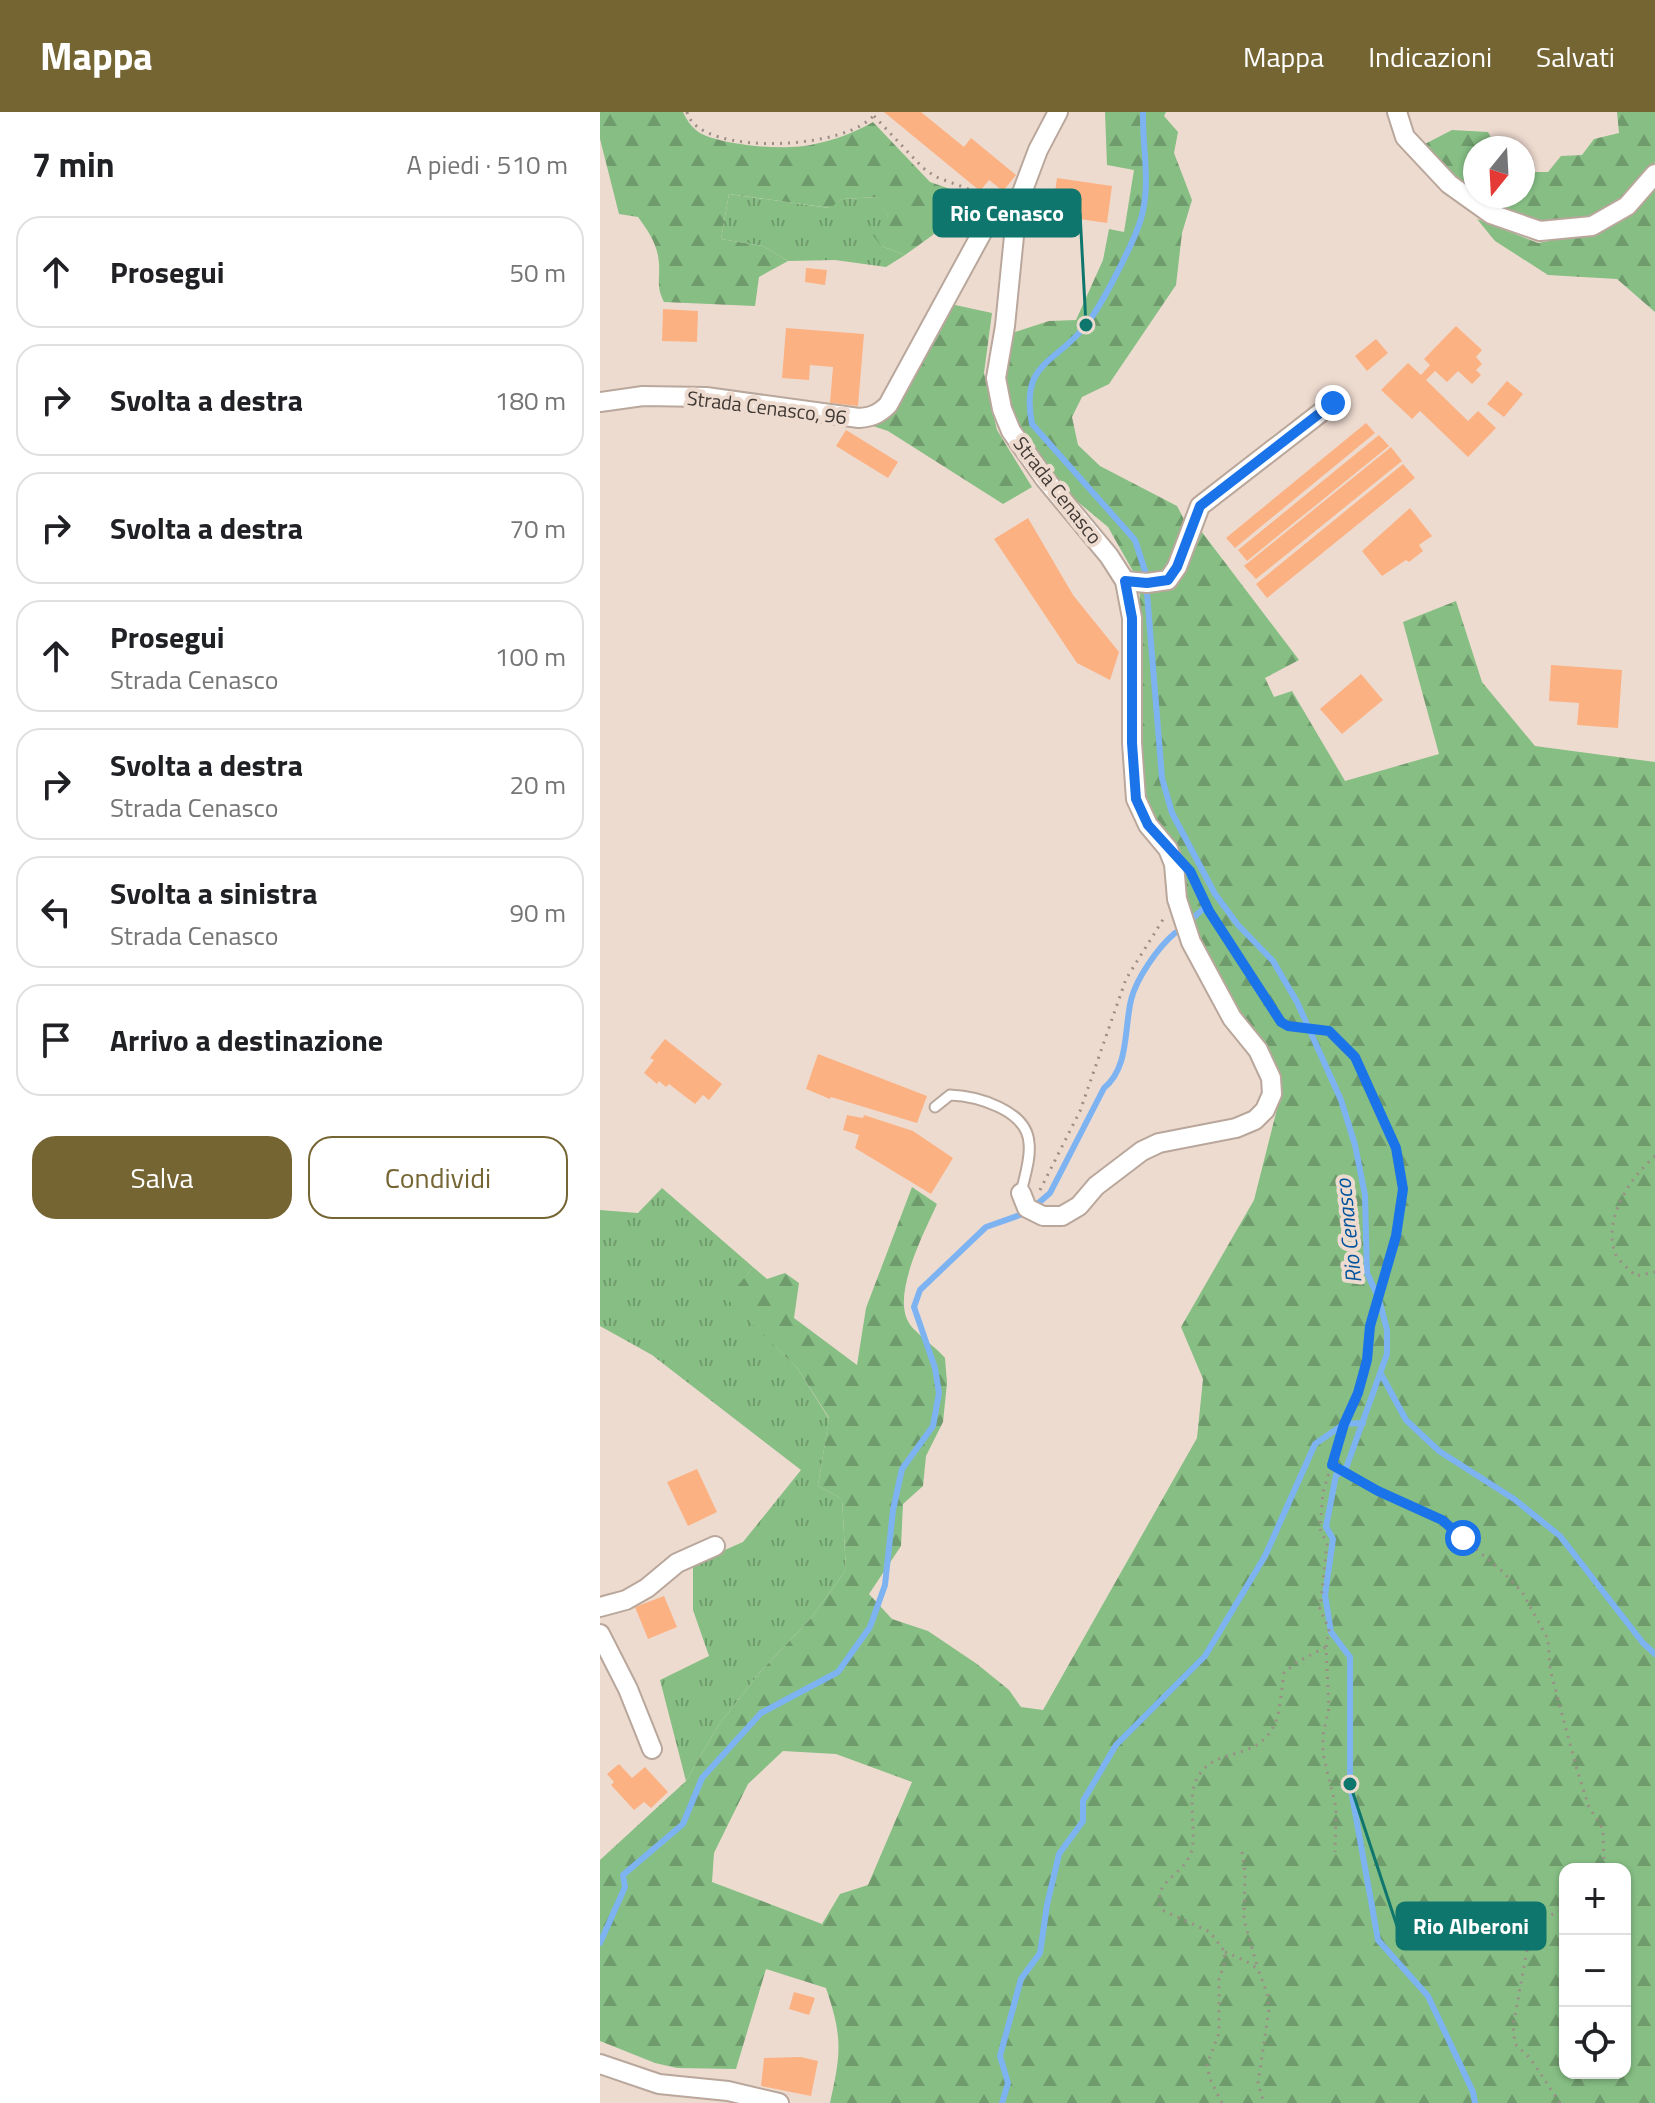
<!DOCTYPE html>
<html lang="it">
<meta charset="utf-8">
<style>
body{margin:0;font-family:"Titillium Web",sans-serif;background:#f2f2f2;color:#202124}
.controls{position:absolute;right:24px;bottom:24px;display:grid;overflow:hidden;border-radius:16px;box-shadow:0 2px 6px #0004}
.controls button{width:72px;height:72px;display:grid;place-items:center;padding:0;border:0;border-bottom:2px solid #e0e0e0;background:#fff;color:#202124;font:40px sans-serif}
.compass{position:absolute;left:863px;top:24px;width:72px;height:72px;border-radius:50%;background:#fff;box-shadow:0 2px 6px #0004;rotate:198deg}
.stop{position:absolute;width:24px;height:24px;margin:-18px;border:6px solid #1a73e8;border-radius:50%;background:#fff}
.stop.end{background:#1a73e8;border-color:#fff;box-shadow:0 2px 8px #0008}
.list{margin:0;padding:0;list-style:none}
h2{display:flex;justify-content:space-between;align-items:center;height:104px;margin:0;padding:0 32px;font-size:34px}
h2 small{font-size:26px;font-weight:400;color:#757577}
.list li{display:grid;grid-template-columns:52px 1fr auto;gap:24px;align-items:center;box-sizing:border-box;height:112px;margin:0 16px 16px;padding:0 16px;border:2px solid #e0e0e0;border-radius:24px}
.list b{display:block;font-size:30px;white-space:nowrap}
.list p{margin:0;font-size:26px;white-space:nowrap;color:#757577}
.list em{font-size:26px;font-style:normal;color:#757577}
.actions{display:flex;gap:16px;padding:24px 32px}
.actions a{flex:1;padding:18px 0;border:2px solid #756533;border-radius:24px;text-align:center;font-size:28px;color:#756533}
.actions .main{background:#756533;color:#fff}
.icon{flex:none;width:44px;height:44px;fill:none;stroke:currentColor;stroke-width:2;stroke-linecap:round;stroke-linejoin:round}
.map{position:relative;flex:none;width:1055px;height:1991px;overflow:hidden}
header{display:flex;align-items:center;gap:48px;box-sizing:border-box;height:112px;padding:0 40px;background:#756533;color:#fff}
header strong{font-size:38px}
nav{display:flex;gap:44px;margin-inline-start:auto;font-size:28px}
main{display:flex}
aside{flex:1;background:#fff}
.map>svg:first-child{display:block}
.grass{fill:url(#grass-tufts)}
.forest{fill:url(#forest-firs);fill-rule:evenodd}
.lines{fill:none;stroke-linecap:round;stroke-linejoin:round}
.stream{stroke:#7eb3f2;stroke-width:6}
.building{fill:#fcb182}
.lane-casing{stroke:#b9a79c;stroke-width:13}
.street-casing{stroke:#b9a79c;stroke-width:22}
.path{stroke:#9b8e86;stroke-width:3;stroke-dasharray:2 6;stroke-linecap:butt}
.lane{stroke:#fff;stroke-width:9}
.street{stroke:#fff;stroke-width:18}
.route{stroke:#1a73e8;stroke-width:10}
.labels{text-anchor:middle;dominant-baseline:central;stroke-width:8;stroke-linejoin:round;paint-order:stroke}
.street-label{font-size:20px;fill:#403934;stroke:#eedbd0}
.water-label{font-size:22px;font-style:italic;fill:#01539c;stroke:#eedbd0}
.leader{fill:none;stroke:#0f766e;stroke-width:3}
.callout-dot{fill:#0f766e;stroke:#eedbd0;stroke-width:3}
.callout{fill:#0f766e;stroke:#0f766e;stroke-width:3}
.callout-label{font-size:22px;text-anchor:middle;font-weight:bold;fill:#fff}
</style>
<header>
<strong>Mappa</strong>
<nav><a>Mappa</a><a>Indicazioni</a><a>Salvati</a></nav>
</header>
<main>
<aside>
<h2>7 min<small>A piedi · 510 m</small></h2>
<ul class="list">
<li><svg class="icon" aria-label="ahead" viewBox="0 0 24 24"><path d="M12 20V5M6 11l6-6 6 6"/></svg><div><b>Prosegui</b></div><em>50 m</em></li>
<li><svg class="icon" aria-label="right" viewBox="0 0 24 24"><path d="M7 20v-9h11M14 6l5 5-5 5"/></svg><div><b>Svolta a destra</b></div><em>180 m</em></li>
<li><svg class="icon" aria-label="right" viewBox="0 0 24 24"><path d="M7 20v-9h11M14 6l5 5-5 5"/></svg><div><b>Svolta a destra</b></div><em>70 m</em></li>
<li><svg class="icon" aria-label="ahead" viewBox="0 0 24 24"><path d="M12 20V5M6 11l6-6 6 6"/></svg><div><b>Prosegui</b><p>Strada Cenasco</p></div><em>100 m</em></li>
<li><svg class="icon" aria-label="right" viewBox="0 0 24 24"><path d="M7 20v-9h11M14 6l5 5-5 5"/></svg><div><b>Svolta a destra</b><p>Strada Cenasco</p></div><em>20 m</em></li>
<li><svg class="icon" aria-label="left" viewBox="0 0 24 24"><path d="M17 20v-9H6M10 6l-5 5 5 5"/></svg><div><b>Svolta a sinistra</b><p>Strada Cenasco</p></div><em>90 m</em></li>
<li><svg class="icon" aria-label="arrive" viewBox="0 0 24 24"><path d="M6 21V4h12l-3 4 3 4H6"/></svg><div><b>Arrivo a destinazione</b></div></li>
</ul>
<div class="actions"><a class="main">Salva</a><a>Condividi</a></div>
</aside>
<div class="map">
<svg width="1055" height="1991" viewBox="0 0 1055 1991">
<defs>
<pattern id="grass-tufts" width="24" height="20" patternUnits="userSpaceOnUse" patternTransform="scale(2)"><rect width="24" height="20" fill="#86be84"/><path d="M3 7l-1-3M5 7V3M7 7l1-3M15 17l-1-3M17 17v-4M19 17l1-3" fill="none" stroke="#6f9b6d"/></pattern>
<pattern id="forest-firs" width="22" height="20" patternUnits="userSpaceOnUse" patternTransform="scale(2)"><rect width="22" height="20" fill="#86be84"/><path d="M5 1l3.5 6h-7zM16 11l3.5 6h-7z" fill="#6f9b6d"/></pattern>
</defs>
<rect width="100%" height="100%" fill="#eedbd0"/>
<g class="grass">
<path d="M 129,82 L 229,96 L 242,87 L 279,85 L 288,105 L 281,134 L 305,143 L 286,155 L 235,148 L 188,149 L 163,134 L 121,127 Z"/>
<path d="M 62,1076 L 153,1155 L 128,1187 L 198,1257 L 229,1307 L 218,1374 L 242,1387 L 246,1458 L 211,1506 L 160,1560 L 118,1614 L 86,1669 L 60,1568 L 109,1544 L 93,1498 L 93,1452 L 143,1430 L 201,1358 L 52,1243 L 0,1214 L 0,1098 L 38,1101 Z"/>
</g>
<g class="forest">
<path d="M 0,0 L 83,0 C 87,9 94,19 104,23 C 130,34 187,39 215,32 C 235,28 256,20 273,10 L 330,70 L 376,86 L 344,115 L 305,143 L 281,134 L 272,122 L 288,105 L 278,85 L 242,87 L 230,96 L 129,82 L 121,127 L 163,134 L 188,149 L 159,165 L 155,194 L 64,190 C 56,174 60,168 59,152 C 58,133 49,120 38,105 L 19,102 L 0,27 Z"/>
<path d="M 505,0 L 566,0 L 564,4 L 578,20 L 574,41 L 592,88 L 582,121 L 576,173 L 509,272 L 482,285 L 472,305 L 478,333 L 500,354 L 577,394 L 586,411 L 565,463 L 539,465 L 534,461 L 508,415 L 466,380 L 417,319 L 408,299 L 403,264 L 409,222 L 449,209 L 476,208 L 503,148 L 509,117 L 524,120 L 534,58 L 507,53 Z"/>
<path d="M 1017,0 L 1055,0 C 1055,15 1055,35 1055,50 C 1053,58 1042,68 1037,75 C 998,123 924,118 878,84 L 923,84 L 923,60 L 948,60 L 961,44 L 982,43 L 994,27 L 1019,21 Z"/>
<path d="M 852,18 L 888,20 L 897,36 L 875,36 L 875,82 L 850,63 L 821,34 Z"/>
<path d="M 1055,75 L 1055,200 L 1017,167 L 948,163 L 895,129 L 877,107 L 938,131 L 995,120 L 1030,103 Z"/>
<path d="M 346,191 L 392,201 L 384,261 L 397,318 L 432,375 L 403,392 L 288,319 L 270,313 Z"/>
<path d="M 595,411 L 699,548 L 665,566 L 674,585 L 692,579 L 745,669 L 839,642 L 803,510 L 856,489 L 882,570 L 935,634 L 1055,650 L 1055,1991 L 230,1991 C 241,1941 243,1926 226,1876 L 166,1857 L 136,1957 L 77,1956 L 55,1951 L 0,1929 L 0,1748 L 86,1669 L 118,1614 L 160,1560 L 211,1506 L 246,1458 L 242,1387 L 218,1374 L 229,1306 L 198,1257 L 127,1187 L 153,1155 L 167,1167 L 185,1161 L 199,1171 L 194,1206 L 257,1253 L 266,1196 L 312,1075 L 337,1092 C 325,1119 291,1183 309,1211 C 314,1220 337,1236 345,1246 L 347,1271 L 343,1310 L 326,1344 L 323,1374 L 303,1392 L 301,1434 L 269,1482 L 292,1507 L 328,1519 L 377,1552 L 409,1578 L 421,1595 L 443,1598 L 597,1326 L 603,1267 L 581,1215 L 654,1088 L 679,989 L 591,818 L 584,768 L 544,679 L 539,638 L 538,510 L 540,479 L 553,477 ZM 183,1639 L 236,1642 L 312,1670 L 268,1773 L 240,1782 L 222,1812 L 112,1770 L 114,1741 L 148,1672 ZM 965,1757 L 1025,1757 L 1025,1961 L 965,1961 Z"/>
</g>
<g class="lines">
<g class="stream">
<path d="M 543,0 C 542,37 552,73 540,110 C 532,134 502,193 486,213 C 455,253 420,249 432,312 L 535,428 L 546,462"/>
<path d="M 547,481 L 562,666 L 572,701 L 615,782 L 638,813 L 673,849 L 697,890 L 741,988 L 755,1033 L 765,1083 L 767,1161 L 779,1187 L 787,1218 L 787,1242 L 745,1359 L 736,1363 L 726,1415 L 733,1427 L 725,1483 L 731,1520 L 750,1545 L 750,1672 L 778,1828 L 828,1884 L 873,1980 L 875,1991"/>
<path d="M 594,805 L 603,797"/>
<path d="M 435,1094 L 450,1081 L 504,976 C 529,956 524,918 531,888 C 536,867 558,835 575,821"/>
<path d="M 781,1262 L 806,1308 L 839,1339 L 914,1387 L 960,1424 L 1043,1531 L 1055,1542"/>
<path d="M 0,1831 L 25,1775 L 23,1763 L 83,1712 L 102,1666 L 161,1601 L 238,1560 L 270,1515 L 285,1473 L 293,1398 L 302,1357 L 333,1314 L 339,1281 L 335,1256 L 314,1195 L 320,1178 L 386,1115 L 420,1103"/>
<path d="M 402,1991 L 408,1971 L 400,1944 L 421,1867 L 440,1841 L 447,1793 L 459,1742 L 483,1709 L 483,1689 L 516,1633 L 605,1544 L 665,1444 L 715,1332 L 744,1312 L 763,1311"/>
</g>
</g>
<g class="building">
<path d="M 284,0 L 321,0 L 364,35 L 371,26 L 416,63 L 403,79 L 389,68 L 380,79 Z"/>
<path d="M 457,66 L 512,74 L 507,111 L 452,103 Z"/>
<path d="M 206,156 L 227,158 L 225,173 L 205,170 Z"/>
<path d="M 63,197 L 98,199 L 97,230 L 62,229 Z"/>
<path d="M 856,214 L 882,238 L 876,245 L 882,252 L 876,258 L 881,263 L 872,272 L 858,259 L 847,270 L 835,259 L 826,268 L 868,309 L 878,299 L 896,316 L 868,345 L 820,299 L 812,307 L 781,278 L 808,251 L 821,263 L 830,253 L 824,247 Z"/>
<path d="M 186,216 L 264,222 L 258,294 L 230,291 L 233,255 L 210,253 L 209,268 L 182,266 Z"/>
<path d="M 776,227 L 788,241 L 767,259 L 755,244 Z"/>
<path d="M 907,269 L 923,282 L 904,305 L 887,292 Z"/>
<path d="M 766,311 L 775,321 L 635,436 L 626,426 Z"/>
<path d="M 246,318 L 298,350 L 288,366 L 236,334 Z"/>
<path d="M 779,323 L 789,334 L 647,449 L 638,438 Z"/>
<path d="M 791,335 L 802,349 L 656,467 L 644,454 Z"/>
<path d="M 803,352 L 815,366 L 667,486 L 656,472 Z"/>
<path d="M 810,396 L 832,424 L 819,433 L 823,439 L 809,450 L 806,448 L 782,464 L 762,439 Z"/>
<path d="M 428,406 L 473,483 L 519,540 L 510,568 L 477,551 L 394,427 Z"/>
<path d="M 951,553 L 1022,558 L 1018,616 L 977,613 L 979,591 L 949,589 Z"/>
<path d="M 761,562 L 783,588 L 742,622 L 720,597 Z"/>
<path d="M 65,927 L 122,972 L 109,988 L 103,983 L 95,992 L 69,972 L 66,975 L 59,969 L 57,972 L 44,961 L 54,948 L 50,946 Z"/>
<path d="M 218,942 L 327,984 L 317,1011 L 231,985 L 230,987 L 206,977 Z"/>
<path d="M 247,1003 L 263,1006 L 264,1003 L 313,1019 L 353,1046 L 331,1082 L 255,1036 L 259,1023 L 243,1018 Z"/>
<path d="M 97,1357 L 117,1400 L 88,1414 L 67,1370 Z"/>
<path d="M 64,1484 L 77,1515 L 48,1527 L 35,1495 Z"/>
<path d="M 19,1652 L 32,1666 L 45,1655 L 68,1680 L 51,1696 L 44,1690 L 34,1698 L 11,1673 L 14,1670 L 7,1662 Z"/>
<path d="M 194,1880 L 215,1886 L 209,1903 L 189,1897 Z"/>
<path d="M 201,1945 L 218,1949 L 211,1984 L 161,1974 L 164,1946 Z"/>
</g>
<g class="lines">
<defs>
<path id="lane" d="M 335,995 L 350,983 C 377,984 427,998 429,1031 C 431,1047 424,1066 421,1081"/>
<g id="street">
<path d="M 797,0 L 805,25 L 849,72 L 891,102 L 940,119 L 992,114 L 1027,94 L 1055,62"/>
<path d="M 0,290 L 43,284 L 106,285 L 259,306 C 272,305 279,302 288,293 L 396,95 L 402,89 L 417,94"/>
<path d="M 525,469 L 547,471 L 568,468 L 577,455 L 600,394 L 733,291"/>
<path d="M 421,1081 L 427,1096 L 443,1104 L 462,1104 L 479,1094 L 496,1074 L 542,1039 L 559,1031 L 636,1016 L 655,1008 L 665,998 L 672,982 L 671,966 L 658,938 L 632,906 L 591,830 L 577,787 L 574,752 L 568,737 L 548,713 L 536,687 L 532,631 L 532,506 L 525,469 L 509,444 L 445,367 L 411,319 L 402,297 L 396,266 L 405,214 L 417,94 L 438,38 L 458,0"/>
<path d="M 0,1495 L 26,1488 L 47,1476 L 77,1451 L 115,1434"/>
<path d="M 0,1522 L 28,1577 L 52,1637"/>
<path d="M 0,1952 L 59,1972 L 128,1979 L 179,1991"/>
</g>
</defs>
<use href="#lane" class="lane-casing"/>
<use href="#street" class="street-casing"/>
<g class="path">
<path d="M 87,0 C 98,46 254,38 276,0"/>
<path d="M 274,4 L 323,56 L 336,65 L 382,82"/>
<path d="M 595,770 L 609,799 L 681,910 L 688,914 L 729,919 L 755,945 L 796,1036 L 803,1077 L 796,1124 L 770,1214 L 767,1248 L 758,1281 L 744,1312 L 723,1380 L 720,1417 L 727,1432 L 720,1497 L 729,1517 L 726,1535 L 729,1596 L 723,1623 L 723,1642 L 736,1695 L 735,1740"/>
<path d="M 1055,1044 C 1030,1066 1003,1106 1015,1141 C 1018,1149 1030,1158 1036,1164 L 1055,1160"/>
<path d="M 440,1078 L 480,999 L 526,867 L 564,806"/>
<path d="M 732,1353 L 778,1379 L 842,1408 L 903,1460 L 922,1480 L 948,1527 L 950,1557 L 977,1658 L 989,1695 L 1003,1717 L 1004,1757"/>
<path d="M 642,1740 L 645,1760 L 644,1808 L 658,1857"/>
<path d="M 625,1840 L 646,1849 L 658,1857 L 667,1881 L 669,1897 L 658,1971 L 664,1991"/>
<path d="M 622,1991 L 610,1967 L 607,1953 L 619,1921 L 619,1867 L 624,1853 L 625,1840 L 610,1820 L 562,1798 C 550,1767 585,1766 592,1737 C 597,1712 584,1680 602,1659 C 621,1635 660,1649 676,1609 C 680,1599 682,1574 684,1561 L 697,1550 L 726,1535"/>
<path d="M 960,1991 L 930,1946 L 915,1932 L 913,1914 L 929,1828 L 939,1808 L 965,1797"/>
</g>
<use href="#lane" class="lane"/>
<use href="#street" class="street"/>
</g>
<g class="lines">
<path class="route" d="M 733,291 L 600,394 L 577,455 L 568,468 L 547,471 L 525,469 L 532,506 L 532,631 L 536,687 L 548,713 L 590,759 L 609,799 L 681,910 L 688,914 L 729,919 L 755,945 L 796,1036 L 803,1077 L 796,1124 L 770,1214 L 767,1248 L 758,1281 L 744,1312 L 732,1353 L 778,1379 L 842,1408 L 863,1426"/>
</g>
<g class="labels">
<g class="street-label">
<text transform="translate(167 295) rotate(7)">Strada Cenasco, 96</text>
<text transform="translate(458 378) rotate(52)">Strada Cenasco</text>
</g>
<g class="water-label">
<text transform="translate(748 1119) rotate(-96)">Rio Cenasco</text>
</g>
</g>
<path class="leader" d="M486 213L480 101M750 1672L797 1814"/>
<g class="callout-dot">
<circle cx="486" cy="213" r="8"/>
<circle cx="750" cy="1672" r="8"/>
</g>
<g class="callout">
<rect x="334" y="78" width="146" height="46" rx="8"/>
<rect x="797" y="1791" width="148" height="46" rx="8"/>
</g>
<g class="callout-label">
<text x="407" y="109">Rio Cenasco</text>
<text x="871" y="1822">Rio Alberoni</text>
</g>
</svg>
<div class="controls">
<button>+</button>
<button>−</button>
<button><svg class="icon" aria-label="locate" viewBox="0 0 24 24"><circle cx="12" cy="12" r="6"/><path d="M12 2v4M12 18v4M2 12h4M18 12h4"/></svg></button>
</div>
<svg class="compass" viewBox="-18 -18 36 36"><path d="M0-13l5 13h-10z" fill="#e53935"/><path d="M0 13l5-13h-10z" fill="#757577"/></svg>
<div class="stop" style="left:863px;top:1426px"></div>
<div class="stop end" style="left:733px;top:291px"></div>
</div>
</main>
